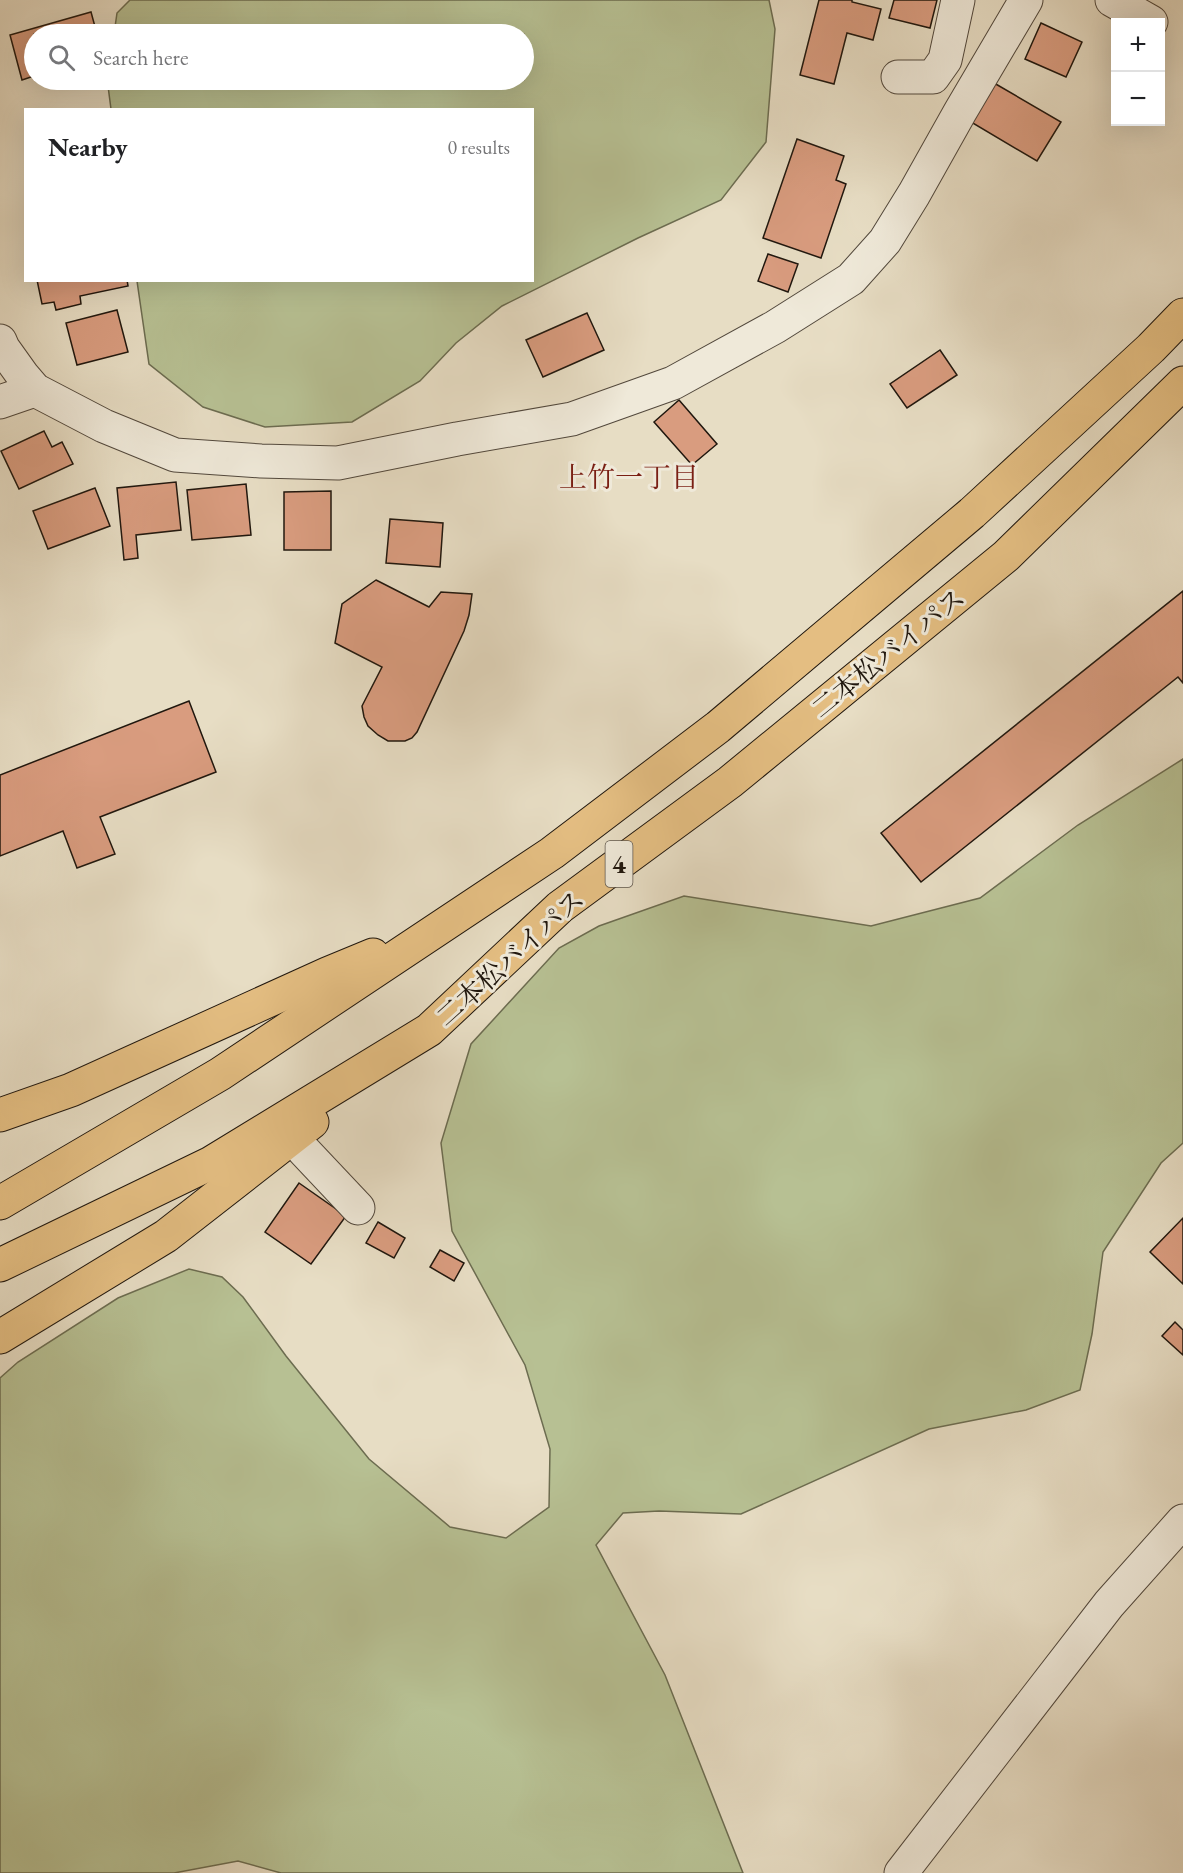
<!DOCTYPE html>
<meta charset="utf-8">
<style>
body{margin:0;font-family:"EB Garamond","Noto Serif JP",serif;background:#f2f2f2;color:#202124}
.controls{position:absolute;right:18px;top:18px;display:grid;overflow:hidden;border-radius:0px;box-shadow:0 6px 24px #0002}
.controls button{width:54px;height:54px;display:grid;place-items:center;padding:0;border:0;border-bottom:2px solid #e0e0e0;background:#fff;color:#202124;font:30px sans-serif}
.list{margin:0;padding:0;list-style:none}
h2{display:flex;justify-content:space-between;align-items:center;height:78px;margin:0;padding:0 24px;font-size:26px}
h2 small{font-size:20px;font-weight:400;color:#757577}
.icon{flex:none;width:33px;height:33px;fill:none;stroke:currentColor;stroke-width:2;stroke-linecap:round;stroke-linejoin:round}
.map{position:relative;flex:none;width:1183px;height:1873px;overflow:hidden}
.search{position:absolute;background:#fff;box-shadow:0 6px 24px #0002;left:24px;top:24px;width:510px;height:66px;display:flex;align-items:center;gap:15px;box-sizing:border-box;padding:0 21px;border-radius:33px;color:#757577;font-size:22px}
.panel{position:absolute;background:#fff;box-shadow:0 6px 24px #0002;left:24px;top:108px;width:510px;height:174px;border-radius:0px}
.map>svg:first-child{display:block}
.green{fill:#b7c093;stroke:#6c6c50;stroke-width:1.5}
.building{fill:#d99c7f;stroke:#20170e;stroke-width:1.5}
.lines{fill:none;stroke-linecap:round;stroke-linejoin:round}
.minor-casing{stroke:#52483c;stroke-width:35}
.tertiary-casing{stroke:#52483c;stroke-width:35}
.trunk-casing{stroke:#20170e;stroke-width:35}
.minor{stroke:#efe9d9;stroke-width:33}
.tertiary{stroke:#efe9d9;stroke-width:33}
.trunk{stroke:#e4be82;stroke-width:33}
.labels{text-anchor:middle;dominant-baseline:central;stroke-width:6;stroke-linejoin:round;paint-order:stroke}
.shield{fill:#efe9d9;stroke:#5e564b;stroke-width:1.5}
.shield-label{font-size:26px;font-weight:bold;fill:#20170e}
.street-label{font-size:27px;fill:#20170e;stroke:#efe9d9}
.neighbourhood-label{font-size:28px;fill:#7a1f14;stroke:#efe9d9}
</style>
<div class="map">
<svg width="1183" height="1873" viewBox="0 0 1183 1873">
<rect width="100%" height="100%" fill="#e7ddc4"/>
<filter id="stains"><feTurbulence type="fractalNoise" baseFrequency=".00333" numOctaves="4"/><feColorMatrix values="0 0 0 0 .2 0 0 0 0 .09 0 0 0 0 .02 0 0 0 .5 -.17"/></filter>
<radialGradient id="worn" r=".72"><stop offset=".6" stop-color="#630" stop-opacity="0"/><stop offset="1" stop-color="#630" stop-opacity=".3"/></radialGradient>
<g class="green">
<path d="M 130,0 L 769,0 L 775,29 L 766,142 L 721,200 L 638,238 L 502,306 L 456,343 L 420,381 L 352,422 L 265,427 L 203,407 L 149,364 L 137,281 L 532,280 L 532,110 L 111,109 L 108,86 L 109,80 L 524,80 L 524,34 L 114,34 L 117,13 Z"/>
<path d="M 1183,759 L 1183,1143 L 1161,1163 L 1103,1252 L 1092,1334 L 1080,1390 L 1026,1410 L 929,1429 L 741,1514 L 659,1511 L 623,1513 L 596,1545 L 665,1675 L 743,1873 L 281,1873 L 238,1861 L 174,1873 L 0,1873 L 0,1378 L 18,1362 L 118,1298 L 189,1269 L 222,1277 L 243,1297 L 286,1356 L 369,1459 L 450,1527 L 506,1538 L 549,1507 L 550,1449 L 525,1365 L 452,1231 L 441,1143 L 471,1044 L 559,948 L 599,926 L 684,896 L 871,926 L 980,898 L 1078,825 Z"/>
</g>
<g class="building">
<path d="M 819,0 L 852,0 L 852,2 L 881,9 L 873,40 L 847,33 L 834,84 L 800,75 Z"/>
<path d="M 894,0 L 937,0 L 930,28 L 889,18 Z"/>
<path d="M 91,12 L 97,34 L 34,34 L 34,76 L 22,80 L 10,35 Z"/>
<path d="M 1041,23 L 1082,42 L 1066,77 L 1025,59 Z"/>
<path d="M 994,83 L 1061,122 L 1037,161 L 971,122 Z"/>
<path d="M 797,139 L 844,156 L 836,180 L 846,184 L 821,258 L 763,238 Z"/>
<path d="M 768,254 L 798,264 L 788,292 L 758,281 Z"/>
<path d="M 37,280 L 127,280 L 128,286 L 80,296 L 81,304 L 56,310 L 54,302 L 42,304 Z"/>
<path d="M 117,310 L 128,352 L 77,365 L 66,323 Z"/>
<path d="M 587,313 L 604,350 L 543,377 L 526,340 Z"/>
<path d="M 940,350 L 957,375 L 907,408 L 890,384 Z"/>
<path d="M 679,400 L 717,444 L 692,465 L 654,422 Z"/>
<path d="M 44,431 L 52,447 L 62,442 L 73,464 L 19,489 L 1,451 Z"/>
<path d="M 176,482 L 181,530 L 136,535 L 138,558 L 124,560 L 117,488 Z"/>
<path d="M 246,484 L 251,535 L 192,540 L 187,490 Z"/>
<path d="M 95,488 L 110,526 L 48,549 L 33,511 Z"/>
<path d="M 331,491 L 331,550 L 284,550 L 284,492 Z"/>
<path d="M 390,519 L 443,523 L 440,567 L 386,563 Z"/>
<path d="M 376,580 L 429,607 L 441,592 L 472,594 L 469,615 L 464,631 L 417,732 L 412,738 L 405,741 L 388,741 L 378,735 L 368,726 L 364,717 L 362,706 L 382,667 L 335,643 L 342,604 Z"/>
<path d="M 1183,591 L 1183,683 L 1178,677 L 921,882 L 881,833 Z"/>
<path d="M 189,701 L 216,772 L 100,817 L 115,854 L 77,868 L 63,831 L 0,856 L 0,775 Z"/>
<path d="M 299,1183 L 346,1216 L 311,1264 L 265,1232 Z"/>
<path d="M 1183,1218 L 1183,1284 L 1150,1252 Z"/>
<path d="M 378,1222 L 405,1238 L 394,1258 L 366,1243 Z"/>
<path d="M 440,1250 L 464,1263 L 454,1281 L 430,1267 Z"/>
<path d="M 1175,1322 L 1183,1330 L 1183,1355 L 1162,1336 Z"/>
</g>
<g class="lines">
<defs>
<g id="minor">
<path d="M 1112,0 L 1151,22"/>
<path d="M 898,77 L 933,77 L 945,60 L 958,0"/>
<path d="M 0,341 L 3,348 L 23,376 L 35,390 L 104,426 L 175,455 L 261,461 L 338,463 L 457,439 L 572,419 L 673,383 L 775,327 L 851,279 L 885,241 L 914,194 L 960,112 L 1026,0"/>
<path d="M 0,402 L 35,390"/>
<path d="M 292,1138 L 358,1208"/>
</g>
<path id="tertiary" d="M 901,1873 L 1109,1604 L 1183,1521"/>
<g id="trunk">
<path d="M 0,1115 L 71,1090 L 327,974 L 373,955"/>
<path d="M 0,1203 L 220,1074 L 552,853 L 718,727 L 972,513 L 1151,348 L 1183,315"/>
<path d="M 0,1265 L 211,1163 L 429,1030 L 560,907 L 730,782 L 1006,556 L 1183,383"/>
<path d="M 0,1337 L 166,1236 L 312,1122"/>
</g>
</defs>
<use href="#minor" class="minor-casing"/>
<use href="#tertiary" class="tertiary-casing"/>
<use href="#trunk" class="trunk-casing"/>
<use href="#minor" class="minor"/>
<use href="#tertiary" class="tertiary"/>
<use href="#trunk" class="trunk"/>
</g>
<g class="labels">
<rect class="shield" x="605.5" y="841" width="27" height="46" rx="4.5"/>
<g class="shield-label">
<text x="619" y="864">4</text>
</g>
<g class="street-label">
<text transform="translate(888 653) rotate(-39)">二本松バイパス</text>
<text transform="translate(510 958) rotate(-42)">二本松バイパス</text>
</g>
<g class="neighbourhood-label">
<text x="629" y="477">上竹一丁目</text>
</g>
</g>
<rect width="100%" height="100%" filter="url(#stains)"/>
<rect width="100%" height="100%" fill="url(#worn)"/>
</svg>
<div class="controls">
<button>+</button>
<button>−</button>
</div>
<div class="search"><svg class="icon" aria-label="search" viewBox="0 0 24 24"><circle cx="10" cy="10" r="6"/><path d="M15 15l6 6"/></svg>Search here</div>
<section class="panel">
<h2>Nearby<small>0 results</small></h2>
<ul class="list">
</ul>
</section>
</div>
